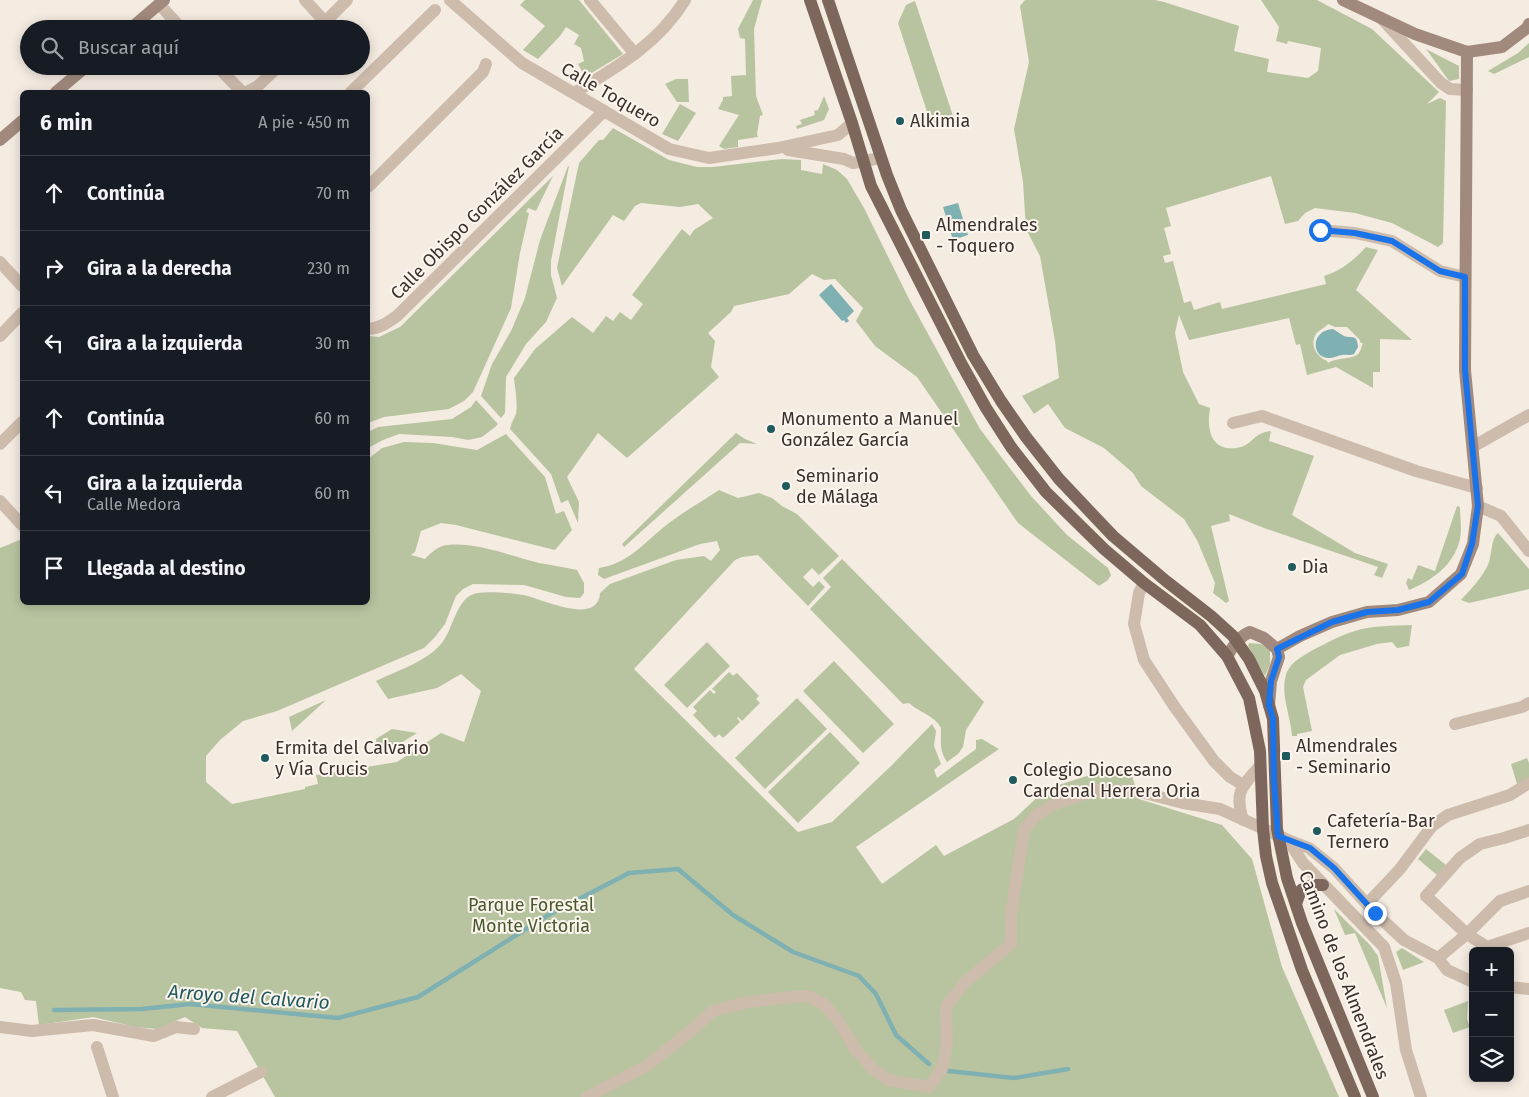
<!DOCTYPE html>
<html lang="es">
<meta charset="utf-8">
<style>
body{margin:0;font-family:"Fira Sans",sans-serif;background:#242831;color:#f1f3f6}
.controls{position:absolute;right:15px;bottom:15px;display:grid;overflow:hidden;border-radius:8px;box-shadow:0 2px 12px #0003}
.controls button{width:45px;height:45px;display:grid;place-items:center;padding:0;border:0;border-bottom:1px solid #363941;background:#171b24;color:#f1f3f6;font:25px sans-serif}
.stop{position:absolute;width:15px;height:15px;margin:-11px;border:4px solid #1a73e8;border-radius:50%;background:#fff}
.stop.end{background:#1a73e8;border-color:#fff;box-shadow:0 1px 5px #0008}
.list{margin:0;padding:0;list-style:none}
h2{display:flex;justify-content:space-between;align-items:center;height:65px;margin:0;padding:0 20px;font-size:21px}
h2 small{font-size:16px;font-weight:400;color:#9ea1a6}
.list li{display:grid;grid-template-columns:32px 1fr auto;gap:15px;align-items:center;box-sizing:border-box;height:75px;padding:0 20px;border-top:1px solid #363941}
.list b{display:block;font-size:19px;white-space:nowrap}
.list p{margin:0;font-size:16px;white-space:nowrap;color:#9ea1a6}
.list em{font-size:16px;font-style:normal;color:#9ea1a6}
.icon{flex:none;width:28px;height:28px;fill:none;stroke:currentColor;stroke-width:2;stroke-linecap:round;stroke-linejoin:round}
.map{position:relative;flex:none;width:1529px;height:1097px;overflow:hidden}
.search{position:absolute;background:#171b24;box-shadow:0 2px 12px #0003;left:20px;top:20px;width:350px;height:55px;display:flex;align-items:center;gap:12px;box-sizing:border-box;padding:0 18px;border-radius:28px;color:#9ea1a6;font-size:19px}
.panel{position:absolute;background:#171b24;box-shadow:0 2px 12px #0003;left:20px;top:90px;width:350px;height:515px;border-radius:8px}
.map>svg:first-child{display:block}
.green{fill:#b8c4a0;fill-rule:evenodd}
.water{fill:#7fb0b2}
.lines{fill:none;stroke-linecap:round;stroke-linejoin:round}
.stream{stroke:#7fb0b2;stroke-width:4.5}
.street{stroke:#cdbbac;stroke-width:12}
.secondary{stroke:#a18a7d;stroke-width:12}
.primary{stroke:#7d675c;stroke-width:12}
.route{stroke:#1a73e8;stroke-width:6}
.poi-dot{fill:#1f5a5e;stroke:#fbf5ee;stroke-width:2}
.labels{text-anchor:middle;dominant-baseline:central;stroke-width:4;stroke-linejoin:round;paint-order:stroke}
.street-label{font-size:18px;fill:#3b302b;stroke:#fbf5ee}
.poi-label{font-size:18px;fill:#3b302b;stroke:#fbf5ee;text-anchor:start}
.park-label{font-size:18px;fill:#4a5a2e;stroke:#fbf5ee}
.water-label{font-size:19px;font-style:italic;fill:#1f5a5e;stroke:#fbf5ee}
</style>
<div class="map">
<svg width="1529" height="1097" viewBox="0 0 1529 1097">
<rect width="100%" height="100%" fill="#f4ebe1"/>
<g class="green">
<path d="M 525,0 L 579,0 L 623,54 L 585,77 L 578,64 L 584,61 L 581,48 L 574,44 L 579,35 L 566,27 L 560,36 L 538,59 L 523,50 L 545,26 L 520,5 Z"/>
<path d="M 753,0 L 762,0 L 754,29 L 756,96 L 763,115 L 760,116 L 757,134 L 758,137 L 738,140 L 738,147 L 724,149 L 719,146 L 739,115 L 718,109 L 723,100 L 723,97 L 732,96 L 731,76 L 746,75 L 745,39 L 740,38 L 738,29 Z"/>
<path d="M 1025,0 L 1155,0 L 1164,2 L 1239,26 L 1234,51 L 1269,59 L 1267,72 L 1308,78 L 1318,71 L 1321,48 L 1288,41 L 1287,44 L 1276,41 L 1279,27 L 1261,0 L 1317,0 L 1372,29 L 1439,92 L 1427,104 L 1440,98 L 1446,101 L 1443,243 L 1438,247 L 1392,223 L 1355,213 L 1315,208 L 1305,213 L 1298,221 L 1285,224 L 1271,176 L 1166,208 L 1171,226 L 1164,228 L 1171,254 L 1163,256 L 1165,263 L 1173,261 L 1184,303 L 1191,301 L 1194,310 L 1220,302 L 1222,309 L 1326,284 L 1324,276 C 1342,270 1353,261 1366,247 L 1378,250 L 1356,290 L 1412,340 L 1380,339 L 1380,372 L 1373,372 L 1373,388 L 1336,367 L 1307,375 L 1300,344 L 1296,345 L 1289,318 L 1189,340 L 1179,315 L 1175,333 L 1183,372 L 1199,404 L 1210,408 C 1206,431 1212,454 1241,447 C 1254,443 1253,433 1271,431 L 1269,441 L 1314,456 L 1292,515 L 1355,553 L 1388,564 L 1382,578 L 1374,575 L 1378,567 L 1264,528 L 1229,514 L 1230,521 L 1211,526 L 1229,601 L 1226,603 L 1213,593 L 1215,583 L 1197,540 L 1184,519 L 1141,486 L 1133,473 L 1104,448 L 1065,428 L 1048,404 L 1034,414 L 1022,396 L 1059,378 L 1055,341 L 1040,256 L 1026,229 L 1023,182 L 1014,129 L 1029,62 L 1020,6 ZM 1328,324 L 1335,327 L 1347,327 L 1359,339 L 1361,343 L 1363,343 C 1362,345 1361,350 1359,353 C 1353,360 1336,357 1328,363 L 1327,361 C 1317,357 1309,345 1316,334 C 1319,330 1326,327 1328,324 Z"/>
<path d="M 915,1 L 954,119 L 932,127 L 898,23 L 906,5 Z"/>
<path d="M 1529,43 L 1529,57 L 1494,74 L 1488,71 L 1518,53 Z"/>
<path d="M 1426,49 L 1459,66 L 1459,79 L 1449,81 Z"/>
<path d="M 676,79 L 688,79 L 689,102 L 677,102 L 665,84 Z"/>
<path d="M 824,96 L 829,109 L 824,120 L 797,129 L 796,126 L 802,124 L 800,120 L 815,115 L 814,111 L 818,110 Z"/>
<path d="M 680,104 L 696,113 L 678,141 L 662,134 Z"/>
<path d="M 613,128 L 669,160 L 697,167 L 713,167 L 782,159 L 801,160 L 801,170 L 822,174 L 823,164 L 837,170 L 847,179 L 864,208 L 909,299 L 980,429 L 1031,496 L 1067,535 L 1108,568 L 1111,575 L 1108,580 L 1099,586 L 1018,523 L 917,377 L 875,346 L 856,321 L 863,308 L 835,279 L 824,280 L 812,274 L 789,294 L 734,306 L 731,312 L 708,333 L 715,341 L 711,367 L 719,377 L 627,458 L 598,433 L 567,477 L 579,502 L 578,523 L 568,500 L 561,503 L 551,474 L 510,429 C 511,423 514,419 516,414 C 518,402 515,389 514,378 L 535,349 L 572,317 L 593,333 L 606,316 L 613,321 L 620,312 L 631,320 L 643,304 L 632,295 L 682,229 L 690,236 L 694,230 L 713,218 L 698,204 L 680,207 L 641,203 L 635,206 L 624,221 L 613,215 L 562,286 L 557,268 L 579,163 L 599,140 L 603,140 Z"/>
<path d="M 568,166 L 569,166 L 551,261 L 551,275 L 557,298 L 546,322 L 526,344 L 506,377 L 505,413 L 501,418 L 481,396 L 492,364 L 511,331 L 525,298 L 540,240 Z"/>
<path d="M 553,176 L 536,211 L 528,208 L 526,212 L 529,213 L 520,253 L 511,308 L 473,392 L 464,401 L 449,409 L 384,417 L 368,423 L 368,336 L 379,337 L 400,327 Z"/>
<path d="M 476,400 L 498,424 L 495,427 L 482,437 L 468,440 L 452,437 L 399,434 L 383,440 L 368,448 L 368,432 L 378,427 L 452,419 L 471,407 Z"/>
<path d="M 736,433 L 745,439 L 757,444 L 740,443 L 624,547 L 622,544 Z"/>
<path d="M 506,434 L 545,477 L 556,514 L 564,511 L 572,530 L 555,550 L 456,525 L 441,523 L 421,531 L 415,552 L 411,555 L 425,559 C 430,553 440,545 448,545 C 475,542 512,556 539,563 C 551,565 564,567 577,570 L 584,583 L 584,593 L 580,598 L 566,597 L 524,585 L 473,584 L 463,589 L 456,596 L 445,624 L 435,637 L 424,648 L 277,711 L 243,721 L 220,740 L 206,756 L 206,782 L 232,804 L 305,789 L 305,787 L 318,784 L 316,775 L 397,762 L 441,733 L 464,742 L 481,691 L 461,674 L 437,688 L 388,699 L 376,681 C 398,670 430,661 444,640 C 454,625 458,595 478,593 C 491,591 510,593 523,595 C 541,598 598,627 600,593 L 610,584 L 676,560 L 704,556 L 711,561 L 720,550 L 717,541 L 700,544 L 604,579 L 598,575 L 599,568 C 627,564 643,544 664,527 C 681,513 701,502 719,490 L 738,498 L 759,493 L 772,498 L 782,506 L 797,514 L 839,556 L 819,575 L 812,568 L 803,577 L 813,587 L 819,581 L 825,587 L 808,606 L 758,555 L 742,557 L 735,560 L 634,669 L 798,832 L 832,822 L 891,766 L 932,724 L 936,731 L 934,746 L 941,764 L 934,770 L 937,778 L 976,749 L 976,740 L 982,739 L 999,749 L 856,847 L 882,884 L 936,845 L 944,856 L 1014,819 L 1046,789 L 1109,769 L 1127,773 L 1132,776 L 1139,799 L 1222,825 L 1252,859 L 1282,967 L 1339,1097 L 275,1097 L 237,1031 L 202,1028 L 185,1017 L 157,1029 L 135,1027 L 93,1017 L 39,1025 L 36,1001 L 25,1000 L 21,992 L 0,988 L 0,548 L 22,539 L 22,602 L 368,602 L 368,459 L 382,448 L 404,442 L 433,443 L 477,450 Z"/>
<path d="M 1457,506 L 1460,507 C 1460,517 1462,529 1460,539 C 1454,565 1433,580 1409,590 L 1406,583 L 1408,578 L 1412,580 L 1418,565 L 1435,571 Z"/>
<path d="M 1498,533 L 1529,569 L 1529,589 L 1469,603 L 1461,600 C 1471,589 1484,576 1489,562 C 1492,553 1491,539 1498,533 Z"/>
<path d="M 842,559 L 984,702 L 966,730 L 963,747 L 958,754 L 947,762 C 939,750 941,742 941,728 C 934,715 920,713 909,703 L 903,704 L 810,609 L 831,587 L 823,578 Z"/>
<path d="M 1412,625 L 1409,646 L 1397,648 L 1392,642 L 1377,644 L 1340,655 L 1306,680 L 1303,687 L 1312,731 L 1297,734 L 1297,736 L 1292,736 C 1291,716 1279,692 1287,672 C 1292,661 1303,656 1313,650 C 1327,643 1340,635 1355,631 C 1373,625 1393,626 1412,625 Z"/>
<path d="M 707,642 L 730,666 L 687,708 L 664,685 Z"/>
<path d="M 1249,643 L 1261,644 L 1270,650 L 1270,664 L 1265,676 L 1248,646 Z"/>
<path d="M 834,661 L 894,724 L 863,753 L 803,691 Z"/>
<path d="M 729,672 L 733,676 L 737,673 L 759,696 L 756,699 L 760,703 L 742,721 L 738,717 L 737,718 L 740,722 L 723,738 L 719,734 L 715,738 L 693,715 L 697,711 L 693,707 L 710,690 L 714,694 L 716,692 L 712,689 Z"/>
<path d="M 797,698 L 827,729 L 765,789 L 735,758 Z"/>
<path d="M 326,700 L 292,731 L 289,717 Z"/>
<path d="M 392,729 L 417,733 L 393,748 L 377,749 L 376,739 Z"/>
<path d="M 830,732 L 860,763 L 798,823 L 768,792 Z"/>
<path d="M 1527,758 L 1529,763 L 1529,778 L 1517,784 L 1511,764 Z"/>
<path d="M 1426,849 L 1446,865 L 1437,875 L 1418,859 Z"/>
<path d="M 1334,909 L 1370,945 L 1378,956 L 1387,1008 L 1355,933 L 1345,935 Z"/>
<path d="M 1402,948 L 1424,962 L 1403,970 L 1396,952 Z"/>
<path d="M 1468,1001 L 1467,1019 L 1470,1027 L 1453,1033 L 1444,1010 Z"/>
</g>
<g class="water">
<path d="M 958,203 L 968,235 L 953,240 L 943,207 Z"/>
<path d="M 831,284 L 854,311 L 847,318 L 849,321 L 846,323 L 844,320 L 842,321 L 819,295 Z"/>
<path d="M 1333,329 C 1337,331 1340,334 1344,336 C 1352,339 1357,333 1358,347 L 1354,354 C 1349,356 1346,354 1342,355 C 1338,355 1335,358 1330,358 C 1311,359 1310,330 1333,329 Z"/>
</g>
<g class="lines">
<g class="stream">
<path d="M 54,1010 L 142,1009 L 190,1004 L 338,1018 L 418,997 L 550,914 L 629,873 L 678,869 L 733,915 L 793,952 L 859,976 L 876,994 L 896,1035 L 929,1064"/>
<path d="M 948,1071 L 1014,1078 L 1068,1069"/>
</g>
<g class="street">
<path d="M 305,0 L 325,22"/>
<path d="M 450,0 L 522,63 L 669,149 L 709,158 L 778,148 L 838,135 L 852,123"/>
<path d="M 590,0 L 635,54"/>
<path d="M 159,4 L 182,29"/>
<path d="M 1381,18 L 1441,83 L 1450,89 L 1467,90"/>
<path d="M 318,29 L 347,0"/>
<path d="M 217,66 L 242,92"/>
<path d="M 247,92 L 258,86 L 279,66"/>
<path d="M 351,92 L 435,10"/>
<path d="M 574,93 C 617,67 658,44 685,0"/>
<path d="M 788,150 L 844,159 L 853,163 L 881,158"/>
<path d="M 368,187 L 483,72 L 486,64"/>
<path d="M 1320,230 L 1355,233 L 1392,241 L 1440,271 L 1465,277"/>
<path d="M 0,262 L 22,286"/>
<path d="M 368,329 C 379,329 388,322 397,316 L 604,111"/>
<path d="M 0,336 L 22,313"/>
<path d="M 1233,423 L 1262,416 L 1416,471 L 1477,488"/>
<path d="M 0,444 L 22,422"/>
<path d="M 1474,446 L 1529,415"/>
<path d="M 0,501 L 22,525"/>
<path d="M 1478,506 L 1501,516 L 1529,551"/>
<path d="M 1144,583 L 1139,593 L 1134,624 L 1144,660 L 1174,706 L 1214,761 L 1230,777 L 1243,785"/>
<path d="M 1455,724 L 1522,707 L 1529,703"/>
<path d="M 1243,820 C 1234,791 1242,787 1260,766"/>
<path d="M 1529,830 L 1504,838 L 1480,844 L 1460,858 L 1426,896 L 1467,934 L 1487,947 L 1529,933"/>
<path d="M 1288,840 L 1303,863 L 1384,947 L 1396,983 L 1406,1050 L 1421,1097"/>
<path d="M 1367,904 L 1400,869 L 1432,826 L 1448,815 L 1510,795 L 1529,783"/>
<path d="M 1438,958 L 1467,934 L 1500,901 L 1529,891"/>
<path d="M 1510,987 L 1529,989"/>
<path d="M 0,1027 L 32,1031 L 93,1025 L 154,1036 L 176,1027 L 194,1029"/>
<path d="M 97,1047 L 113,1097"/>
<path d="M 212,1097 L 261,1072"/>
<path d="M 587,1097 L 648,1065 L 694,1028 L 713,1011 L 743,1003 L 781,998 L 807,996 L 824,1004 L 837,1019 L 856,1050 L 872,1068 L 888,1080 L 929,1087 L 942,1069 L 947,1043 L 946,1007 L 965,982 L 1011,944 L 1011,914 L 1024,830 L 1036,815 L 1057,803 L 1098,790 L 1137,791 L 1183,803 L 1220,809 L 1288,840 L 1309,848 L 1334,868 L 1375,913 L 1404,940 L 1438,958 L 1447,970 L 1473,982"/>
</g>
<g class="secondary">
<path d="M 1343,0 L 1415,34 L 1467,52 L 1502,47 L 1527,28 L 1529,24"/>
<path d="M 130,29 L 164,0"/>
<path d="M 56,92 L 87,66"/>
<path d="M 0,140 L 22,121"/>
<path d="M 1277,649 L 1300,636 L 1332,622 L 1367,612 L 1398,610 L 1429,602 L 1461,574 L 1473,544 L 1478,506 L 1465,370 L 1467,52"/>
<path d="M 1227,656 C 1233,647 1239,636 1250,632 L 1264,638 L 1277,649 L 1279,657 L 1271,681 L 1269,705"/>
</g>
<g class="primary">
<path d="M 810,0 L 852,123 L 871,186 L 961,363 L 986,408 L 1011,447 L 1046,492 L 1104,549 L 1144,583 L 1200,625 L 1227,656 L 1249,698 L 1260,751 L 1263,829 L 1266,856 L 1272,883 L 1302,970 L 1355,1097"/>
<path d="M 828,0 L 887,175 L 901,210 L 973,355 L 1001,401 L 1026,437 L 1059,479 L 1113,536 L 1166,581 L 1211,616 L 1233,636 L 1249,659 L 1265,691 L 1273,719 L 1277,829 L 1287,878 L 1302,923 L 1373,1097"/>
<path d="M 1296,904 L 1301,890 L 1312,885 L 1323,885"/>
</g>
</g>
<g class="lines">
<path class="route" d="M 1320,230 L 1355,233 L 1392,241 L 1440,271 L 1465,277 L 1465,370 L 1478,506 L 1472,544 L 1462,574 L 1429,602 L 1398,610 L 1367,612 L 1332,622 L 1285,645 L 1277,649 L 1279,657 L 1271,681 L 1269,705 L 1273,719 L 1274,780 L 1278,836 L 1310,848 L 1334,868 L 1375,913"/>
</g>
<g class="poi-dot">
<circle cx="900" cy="121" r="5"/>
<rect x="921" y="230" width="10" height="10" rx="2.5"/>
<circle cx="771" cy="429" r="5"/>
<circle cx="786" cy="486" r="5"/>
<circle cx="1292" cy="567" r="5"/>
<rect x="1281" y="751" width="10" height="10" rx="2.5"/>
<circle cx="265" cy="758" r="5"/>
<circle cx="1013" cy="780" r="5"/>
<circle cx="1317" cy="831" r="5"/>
</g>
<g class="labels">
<g class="street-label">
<text transform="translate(611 95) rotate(30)">Calle Toquero</text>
<text transform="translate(477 213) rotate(-45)">Calle Obispo González García</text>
<text transform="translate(1344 975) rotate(69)">Camino de los Almendrales</text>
</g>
<g class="poi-label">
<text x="910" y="121">Alkimia</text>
<text x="936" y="225">Almendrales<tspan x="936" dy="21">- Toquero</tspan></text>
<text x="781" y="419">Monumento a Manuel<tspan x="781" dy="21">González García</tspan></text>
<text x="796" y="476">Seminario<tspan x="796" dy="21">de Málaga</tspan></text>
<text x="1302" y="567">Dia</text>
<text x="1296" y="746">Almendrales<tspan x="1296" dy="21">- Seminario</tspan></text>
<text x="275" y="748">Ermita del Calvario<tspan x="275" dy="21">y Vía Crucis</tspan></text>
<text x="1023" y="770">Colegio Diocesano<tspan x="1023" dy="21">Cardenal Herrera Oria</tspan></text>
<text x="1327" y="821">Cafetería-Bar<tspan x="1327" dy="21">Ternero</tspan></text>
</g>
<g class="park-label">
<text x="531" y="905">Parque Forestal<tspan x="531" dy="21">Monte Victoria</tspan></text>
</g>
<g class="water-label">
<text transform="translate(249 997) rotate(4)">Arroyo del Calvario</text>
</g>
</g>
</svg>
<div class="controls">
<button>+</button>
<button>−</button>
<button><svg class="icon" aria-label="layers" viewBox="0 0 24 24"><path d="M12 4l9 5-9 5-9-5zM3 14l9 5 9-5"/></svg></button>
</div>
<div class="stop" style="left:1320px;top:230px"></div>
<div class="stop end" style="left:1375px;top:913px"></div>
<div class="search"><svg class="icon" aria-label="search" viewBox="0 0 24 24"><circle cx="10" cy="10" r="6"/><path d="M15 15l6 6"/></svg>Buscar aquí</div>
<section class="panel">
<h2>6 min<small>A pie · 450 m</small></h2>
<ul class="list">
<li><svg class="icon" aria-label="ahead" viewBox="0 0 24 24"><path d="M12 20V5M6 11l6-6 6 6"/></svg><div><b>Continúa</b></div><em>70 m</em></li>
<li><svg class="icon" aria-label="right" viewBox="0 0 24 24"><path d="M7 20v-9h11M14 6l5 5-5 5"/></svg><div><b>Gira a la derecha</b></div><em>230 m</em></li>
<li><svg class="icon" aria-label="left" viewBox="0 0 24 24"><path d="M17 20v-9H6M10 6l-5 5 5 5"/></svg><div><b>Gira a la izquierda</b></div><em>30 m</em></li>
<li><svg class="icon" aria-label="ahead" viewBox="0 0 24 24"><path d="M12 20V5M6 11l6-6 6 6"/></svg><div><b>Continúa</b></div><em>60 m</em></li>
<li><svg class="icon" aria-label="left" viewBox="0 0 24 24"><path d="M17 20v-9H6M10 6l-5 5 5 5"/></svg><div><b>Gira a la izquierda</b><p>Calle Medora</p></div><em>60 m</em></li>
<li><svg class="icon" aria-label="arrive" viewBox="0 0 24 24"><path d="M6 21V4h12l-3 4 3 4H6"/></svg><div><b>Llegada al destino</b></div></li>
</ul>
</section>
</div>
